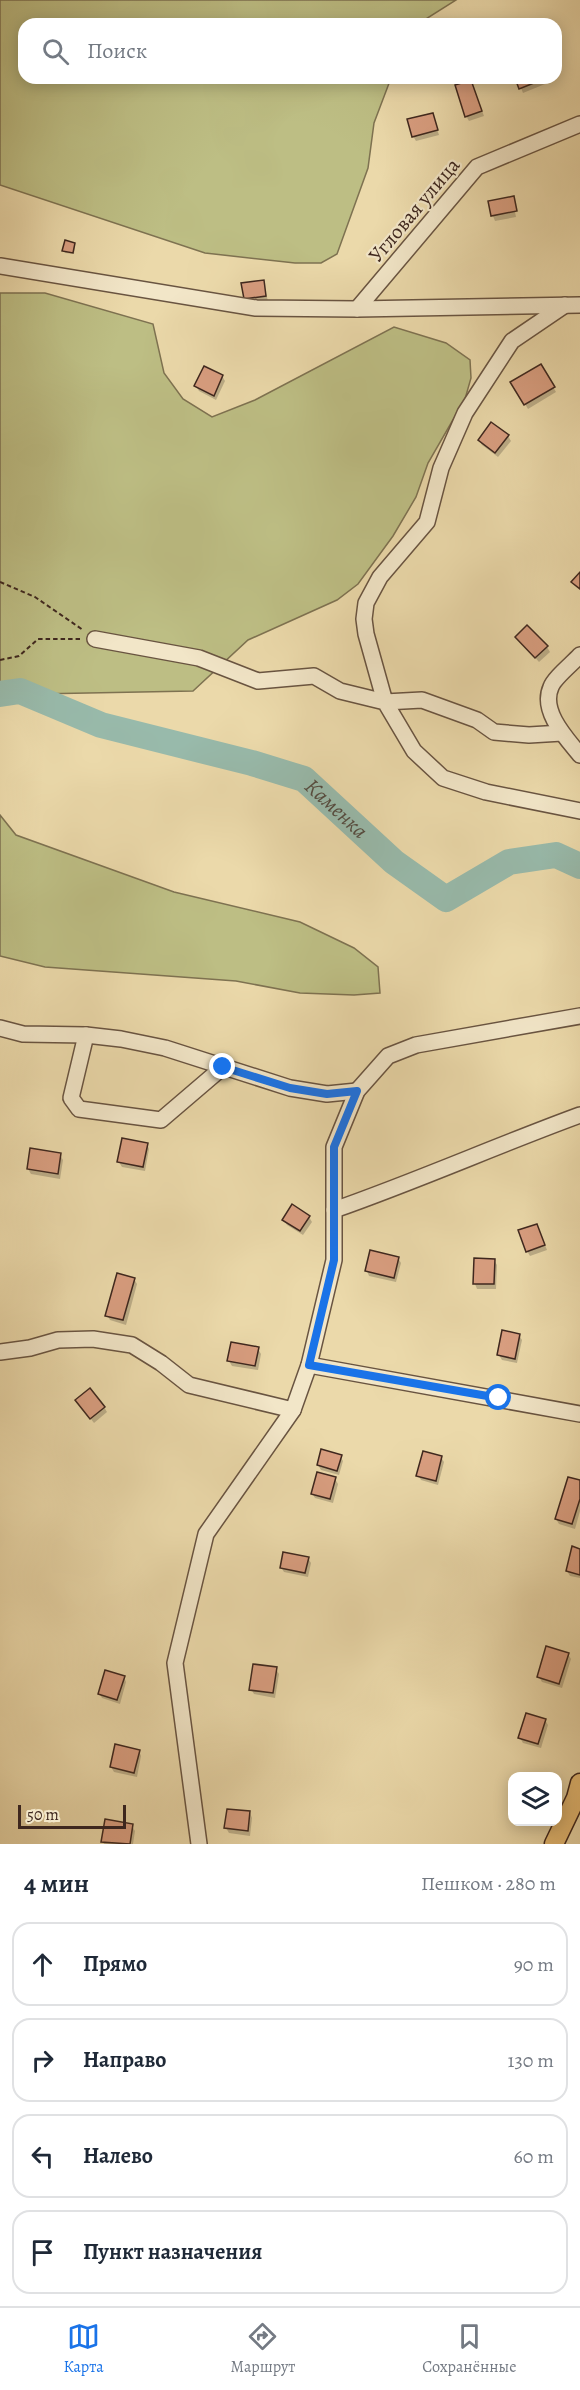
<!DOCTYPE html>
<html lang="ru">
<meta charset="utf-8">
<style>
body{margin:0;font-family:Alegreya,serif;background:#f6f6f7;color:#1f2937}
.controls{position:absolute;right:18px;bottom:18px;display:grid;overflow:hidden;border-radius:12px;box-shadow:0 3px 15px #0003}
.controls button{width:54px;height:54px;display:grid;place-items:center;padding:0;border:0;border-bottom:2px solid #e0e1e3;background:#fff;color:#1f2937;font:30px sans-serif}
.scale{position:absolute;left:18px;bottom:15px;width:108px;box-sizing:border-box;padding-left:6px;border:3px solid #3e271e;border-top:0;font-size:16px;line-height:21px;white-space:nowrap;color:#3e271e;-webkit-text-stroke:4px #f2e6c8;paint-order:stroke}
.stop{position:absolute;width:18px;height:18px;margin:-14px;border:4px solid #1a73e8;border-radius:50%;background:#fff}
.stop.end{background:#1a73e8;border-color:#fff;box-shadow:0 2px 6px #0008}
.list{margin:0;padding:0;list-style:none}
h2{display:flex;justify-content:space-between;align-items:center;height:78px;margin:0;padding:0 24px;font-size:26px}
h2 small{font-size:20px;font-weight:400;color:#747a83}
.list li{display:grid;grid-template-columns:39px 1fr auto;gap:18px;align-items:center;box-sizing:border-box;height:84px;margin:0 12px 12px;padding:0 12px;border:2px solid #e0e1e3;border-radius:18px}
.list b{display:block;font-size:22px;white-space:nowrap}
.list em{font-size:20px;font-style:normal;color:#747a83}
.icon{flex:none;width:33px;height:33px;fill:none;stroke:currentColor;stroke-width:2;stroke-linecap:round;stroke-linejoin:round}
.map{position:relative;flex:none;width:580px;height:1844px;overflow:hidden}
.search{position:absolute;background:#fff;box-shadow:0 3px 15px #0003;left:18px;right:18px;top:18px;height:66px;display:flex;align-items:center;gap:15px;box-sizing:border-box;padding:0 21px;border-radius:18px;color:#747a83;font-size:22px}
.sheet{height:462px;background:#fff}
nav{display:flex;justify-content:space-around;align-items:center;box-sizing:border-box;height:84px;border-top:2px solid #e0e1e3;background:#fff;font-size:16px;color:#747a83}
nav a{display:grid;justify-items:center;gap:3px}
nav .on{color:#1a73e8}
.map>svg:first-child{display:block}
.green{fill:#bdbe84;stroke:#7e7251;stroke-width:1.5}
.shadow{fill:#0003}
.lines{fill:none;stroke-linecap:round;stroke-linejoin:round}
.river{stroke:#98baab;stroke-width:26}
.building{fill:#d99e80;stroke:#3e271e;stroke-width:1.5}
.minor-casing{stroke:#695441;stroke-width:18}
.major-casing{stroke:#3e271e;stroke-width:21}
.path{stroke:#3e271e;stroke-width:2;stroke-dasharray:4.5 3;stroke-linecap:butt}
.minor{stroke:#f2e6c8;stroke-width:15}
.major{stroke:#e6bc75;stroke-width:18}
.route{stroke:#1a73e8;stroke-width:8}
.labels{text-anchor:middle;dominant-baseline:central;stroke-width:4.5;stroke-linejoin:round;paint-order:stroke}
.street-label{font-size:21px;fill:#3e271e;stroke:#f2e6c8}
.water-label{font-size:22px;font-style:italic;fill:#544c41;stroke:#f2e6c8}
</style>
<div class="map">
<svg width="580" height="1844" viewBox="0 0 580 1844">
<rect width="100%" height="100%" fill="#ebd9aa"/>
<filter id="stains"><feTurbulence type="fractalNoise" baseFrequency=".00333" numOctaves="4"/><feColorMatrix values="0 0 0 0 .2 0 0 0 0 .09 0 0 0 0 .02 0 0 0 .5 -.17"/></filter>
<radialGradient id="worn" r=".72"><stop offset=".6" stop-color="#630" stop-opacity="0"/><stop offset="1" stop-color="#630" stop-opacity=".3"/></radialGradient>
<g class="green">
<path d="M 0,0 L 456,0 L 418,24 L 24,24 L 24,78 L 391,78 L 374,123 L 368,168 L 337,254 L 321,263 L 295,263 L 205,253 L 0,185 Z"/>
<path d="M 0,293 L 45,293 L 153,324 L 164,373 L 183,399 L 212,417 L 255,400 L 394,327 L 446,343 L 470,360 L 471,378 L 465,399 L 428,463 L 416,497 L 393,536 L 358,584 L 337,600 L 248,640 L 193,691 L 35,694 L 0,704 Z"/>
<path d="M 0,815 L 16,835 L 174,892 L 300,922 L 354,948 L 378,967 L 380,993 L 354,995 L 300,993 L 236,981 L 45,967 L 0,956 Z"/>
</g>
<g class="shadow">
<path d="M 517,78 L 543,78 L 545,84 L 523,93 Z"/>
<path d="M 471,81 L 484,116 L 469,121 L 466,116 Z"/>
<path d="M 432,114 L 439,135 L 416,141 L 413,136 Z"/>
<path d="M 513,201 L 516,217 L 495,221 L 493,216 Z"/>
<path d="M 75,244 L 74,254 L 65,253 L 64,251 Z"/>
<path d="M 263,282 L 268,301 L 248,304 L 245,299 Z"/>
<path d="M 541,366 L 556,392 L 528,409 L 512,382 Z"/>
<path d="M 222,376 L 225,381 L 216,400 L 199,391 L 196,386 Z"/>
<path d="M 508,436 L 511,441 L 498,457 L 482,445 L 479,440 Z"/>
<path d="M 517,637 L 547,647 L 550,652 L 539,662 Z"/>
<path d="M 147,1144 L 149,1149 L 145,1171 L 122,1167 L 119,1162 Z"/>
<path d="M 60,1155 L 63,1160 L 60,1179 L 31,1174 L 28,1169 Z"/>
<path d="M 309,1217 L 312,1222 L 303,1235 L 287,1225 L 284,1220 Z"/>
<path d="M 537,1225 L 547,1250 L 530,1256 L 527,1251 Z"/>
<path d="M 398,1258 L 401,1263 L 396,1282 L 369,1276 L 367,1271 Z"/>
<path d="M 494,1260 L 497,1265 L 496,1289 L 477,1289 L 475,1284 Z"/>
<path d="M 134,1279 L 137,1284 L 126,1325 L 110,1320 L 107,1315 Z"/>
<path d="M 519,1335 L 522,1340 L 517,1363 L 502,1360 L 499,1355 Z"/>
<path d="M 258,1349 L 261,1354 L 258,1370 L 232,1366 L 229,1361 Z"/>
<path d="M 80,1405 L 104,1407 L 107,1412 L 94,1423 Z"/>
<path d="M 340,1456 L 343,1461 L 339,1475 L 321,1470 L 318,1465 Z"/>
<path d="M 441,1457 L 444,1462 L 438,1485 L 421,1480 L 418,1475 Z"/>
<path d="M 335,1479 L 338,1484 L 333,1503 L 315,1498 L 312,1493 Z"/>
<path d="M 580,1482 L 580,1511 L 575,1529 L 559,1524 L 556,1519 Z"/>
<path d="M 580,1550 L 580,1578 L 570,1576 L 567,1571 Z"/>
<path d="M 308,1558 L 311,1563 L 308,1577 L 284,1572 L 281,1567 Z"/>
<path d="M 568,1654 L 571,1659 L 562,1688 L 542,1682 L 539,1677 Z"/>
<path d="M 276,1669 L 279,1674 L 275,1698 L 254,1694 L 251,1689 Z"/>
<path d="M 124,1677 L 126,1682 L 120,1704 L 102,1698 L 99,1693 Z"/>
<path d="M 545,1720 L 548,1725 L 541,1748 L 523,1743 L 520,1738 Z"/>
<path d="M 139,1751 L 141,1756 L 137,1777 L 114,1772 L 111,1767 Z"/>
<path d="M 250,1813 L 252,1818 L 250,1836 L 229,1833 L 226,1828 Z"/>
<path d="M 132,1826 L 135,1831 L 133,1844 L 104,1844 L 103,1841 Z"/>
</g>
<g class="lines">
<path class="river" id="s1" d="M 0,694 L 20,691 L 101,725 L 252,763 L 304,779 L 394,862 L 446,899 L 509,862 L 556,855 L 580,866"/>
</g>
<g class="building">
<path d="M 515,78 L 543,78 L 544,79 L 519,89 Z"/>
<path d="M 471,80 L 482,111 L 465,117 L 455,85 Z"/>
<path d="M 433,113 L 438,130 L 412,137 L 407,119 Z"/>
<path d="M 514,196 L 517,211 L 491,216 L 488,201 Z"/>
<path d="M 65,240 L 75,243 L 73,253 L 62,251 Z"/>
<path d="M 264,280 L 266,296 L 244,299 L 241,283 Z"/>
<path d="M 541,364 L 555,387 L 524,405 L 510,382 Z"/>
<path d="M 204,366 L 223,375 L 214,396 L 194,386 Z"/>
<path d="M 491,422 L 509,435 L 495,453 L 478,440 Z"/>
<path d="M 580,572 L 580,589 L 571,582 Z"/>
<path d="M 527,625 L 548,646 L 535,658 L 515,637 Z"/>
<path d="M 122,1138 L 148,1143 L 143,1167 L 117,1162 Z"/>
<path d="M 30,1148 L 61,1153 L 58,1174 L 27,1169 Z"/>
<path d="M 292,1204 L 310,1216 L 300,1231 L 282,1220 Z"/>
<path d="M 537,1224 L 545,1245 L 526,1252 L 518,1230 Z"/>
<path d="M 370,1250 L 399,1257 L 394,1278 L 365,1271 Z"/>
<path d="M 474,1258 L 495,1259 L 494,1284 L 473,1284 Z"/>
<path d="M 117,1273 L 135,1278 L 123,1320 L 105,1316 Z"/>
<path d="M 502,1330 L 520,1334 L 515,1359 L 497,1355 Z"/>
<path d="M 231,1342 L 259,1347 L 255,1366 L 227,1361 Z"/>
<path d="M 90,1388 L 105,1407 L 90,1419 L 75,1400 Z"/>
<path d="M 321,1449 L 342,1455 L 337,1471 L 317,1465 Z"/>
<path d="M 423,1451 L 442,1456 L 436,1481 L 416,1476 Z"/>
<path d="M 317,1472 L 336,1477 L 330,1499 L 311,1494 Z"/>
<path d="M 568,1477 L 580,1480 L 580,1499 L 572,1524 L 555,1519 Z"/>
<path d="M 572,1546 L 580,1549 L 580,1575 L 566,1571 Z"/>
<path d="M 283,1552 L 309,1557 L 305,1573 L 280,1568 Z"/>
<path d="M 546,1646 L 569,1653 L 559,1684 L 537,1677 Z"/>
<path d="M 253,1664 L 277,1667 L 273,1693 L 249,1690 Z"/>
<path d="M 105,1670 L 125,1676 L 117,1700 L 98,1694 Z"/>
<path d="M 526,1713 L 546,1719 L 538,1744 L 518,1738 Z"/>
<path d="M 115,1744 L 140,1750 L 134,1773 L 110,1767 Z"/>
<path d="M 227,1809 L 250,1811 L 248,1831 L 224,1828 Z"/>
<path d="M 105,1819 L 133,1824 L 130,1844 L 101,1842 Z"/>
</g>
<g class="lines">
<defs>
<g id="minor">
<path d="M 0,266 L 256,308 L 357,309 L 580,305"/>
<path d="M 357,309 L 477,167 L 580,124"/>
<path d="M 95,639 L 199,658 L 258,681 L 314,676 L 340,691 L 385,702 L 414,751 L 443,778 L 486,792 L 580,811"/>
<path d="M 580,655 C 573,663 554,678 551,687 C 540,711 567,739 580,755"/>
<path d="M 562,733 L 529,735 L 494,732 L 477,720 L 422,700 L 385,702 L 366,634 L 364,619 L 366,603 L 380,577 L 427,522 L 441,468 L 465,413 L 512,341 L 565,305"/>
<path d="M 0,1028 L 23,1034 L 86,1035 L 121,1039 L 165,1048 L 290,1088 L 327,1094 L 357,1091"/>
<path d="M 86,1035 L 71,1098 L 79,1109 L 161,1120 L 223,1067"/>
<path d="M 334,1210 C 417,1181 498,1145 580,1115"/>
<path d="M 0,1352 L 30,1348 L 58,1340 L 93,1339 L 132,1345 L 161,1363 L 189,1385 L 293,1410"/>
<path d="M 309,1365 L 580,1414"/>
<path d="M 199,1844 L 175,1663 L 206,1534 L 293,1410 L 309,1365 L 334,1260 L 334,1147 L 357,1091 L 388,1056 L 416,1045 L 580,1016"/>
</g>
<path id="major" d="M 554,1844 L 576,1798 L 580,1783"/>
</defs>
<use href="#minor" class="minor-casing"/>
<use href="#major" class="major-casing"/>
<g class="path">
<path d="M 0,582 L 35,597 L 83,630"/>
<path d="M 0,660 L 19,656 L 38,639 L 80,639"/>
</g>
<use href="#minor" class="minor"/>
<use href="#major" class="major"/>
</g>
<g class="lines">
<path class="route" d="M 223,1067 L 290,1088 L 327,1094 L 357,1091 L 334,1147 L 334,1260 L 309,1365 L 499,1398"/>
</g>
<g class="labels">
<g class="street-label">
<text transform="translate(414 210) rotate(-50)">Угловая улица</text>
</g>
<g class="water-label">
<text stroke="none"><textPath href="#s1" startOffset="362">Каменка</textPath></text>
</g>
</g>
<rect width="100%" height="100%" filter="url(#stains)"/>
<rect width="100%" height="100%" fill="url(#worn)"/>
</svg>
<div class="controls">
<button><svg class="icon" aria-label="layers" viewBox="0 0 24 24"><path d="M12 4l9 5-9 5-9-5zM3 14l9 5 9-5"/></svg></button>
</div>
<div class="scale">50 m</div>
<div class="stop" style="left:499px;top:1398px"></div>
<div class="stop end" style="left:223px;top:1067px"></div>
<div class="search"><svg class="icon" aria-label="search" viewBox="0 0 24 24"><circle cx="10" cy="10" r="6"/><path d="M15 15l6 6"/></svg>Поиск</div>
</div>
<section class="sheet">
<h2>4 мин<small>Пешком · 280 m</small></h2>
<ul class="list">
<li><svg class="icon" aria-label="ahead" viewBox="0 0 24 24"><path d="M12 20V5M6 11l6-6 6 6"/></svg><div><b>Прямо</b></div><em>90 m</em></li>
<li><svg class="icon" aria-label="right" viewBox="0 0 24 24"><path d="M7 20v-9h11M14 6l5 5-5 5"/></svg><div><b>Направо</b></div><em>130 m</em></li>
<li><svg class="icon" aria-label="left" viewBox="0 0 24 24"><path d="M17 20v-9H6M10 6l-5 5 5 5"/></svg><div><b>Налево</b></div><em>60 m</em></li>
<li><svg class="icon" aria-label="arrive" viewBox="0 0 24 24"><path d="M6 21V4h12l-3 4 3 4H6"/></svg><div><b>Пункт назначения</b></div></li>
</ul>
</section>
<nav>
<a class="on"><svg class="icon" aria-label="map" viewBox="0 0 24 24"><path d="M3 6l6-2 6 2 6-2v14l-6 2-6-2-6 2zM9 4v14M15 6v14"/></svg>Карта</a>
<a><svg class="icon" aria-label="directions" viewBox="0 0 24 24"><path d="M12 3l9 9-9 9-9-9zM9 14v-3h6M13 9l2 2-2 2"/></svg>Маршрут</a>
<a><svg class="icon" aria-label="saved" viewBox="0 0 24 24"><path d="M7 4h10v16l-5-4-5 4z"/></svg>Сохранённые</a>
</nav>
